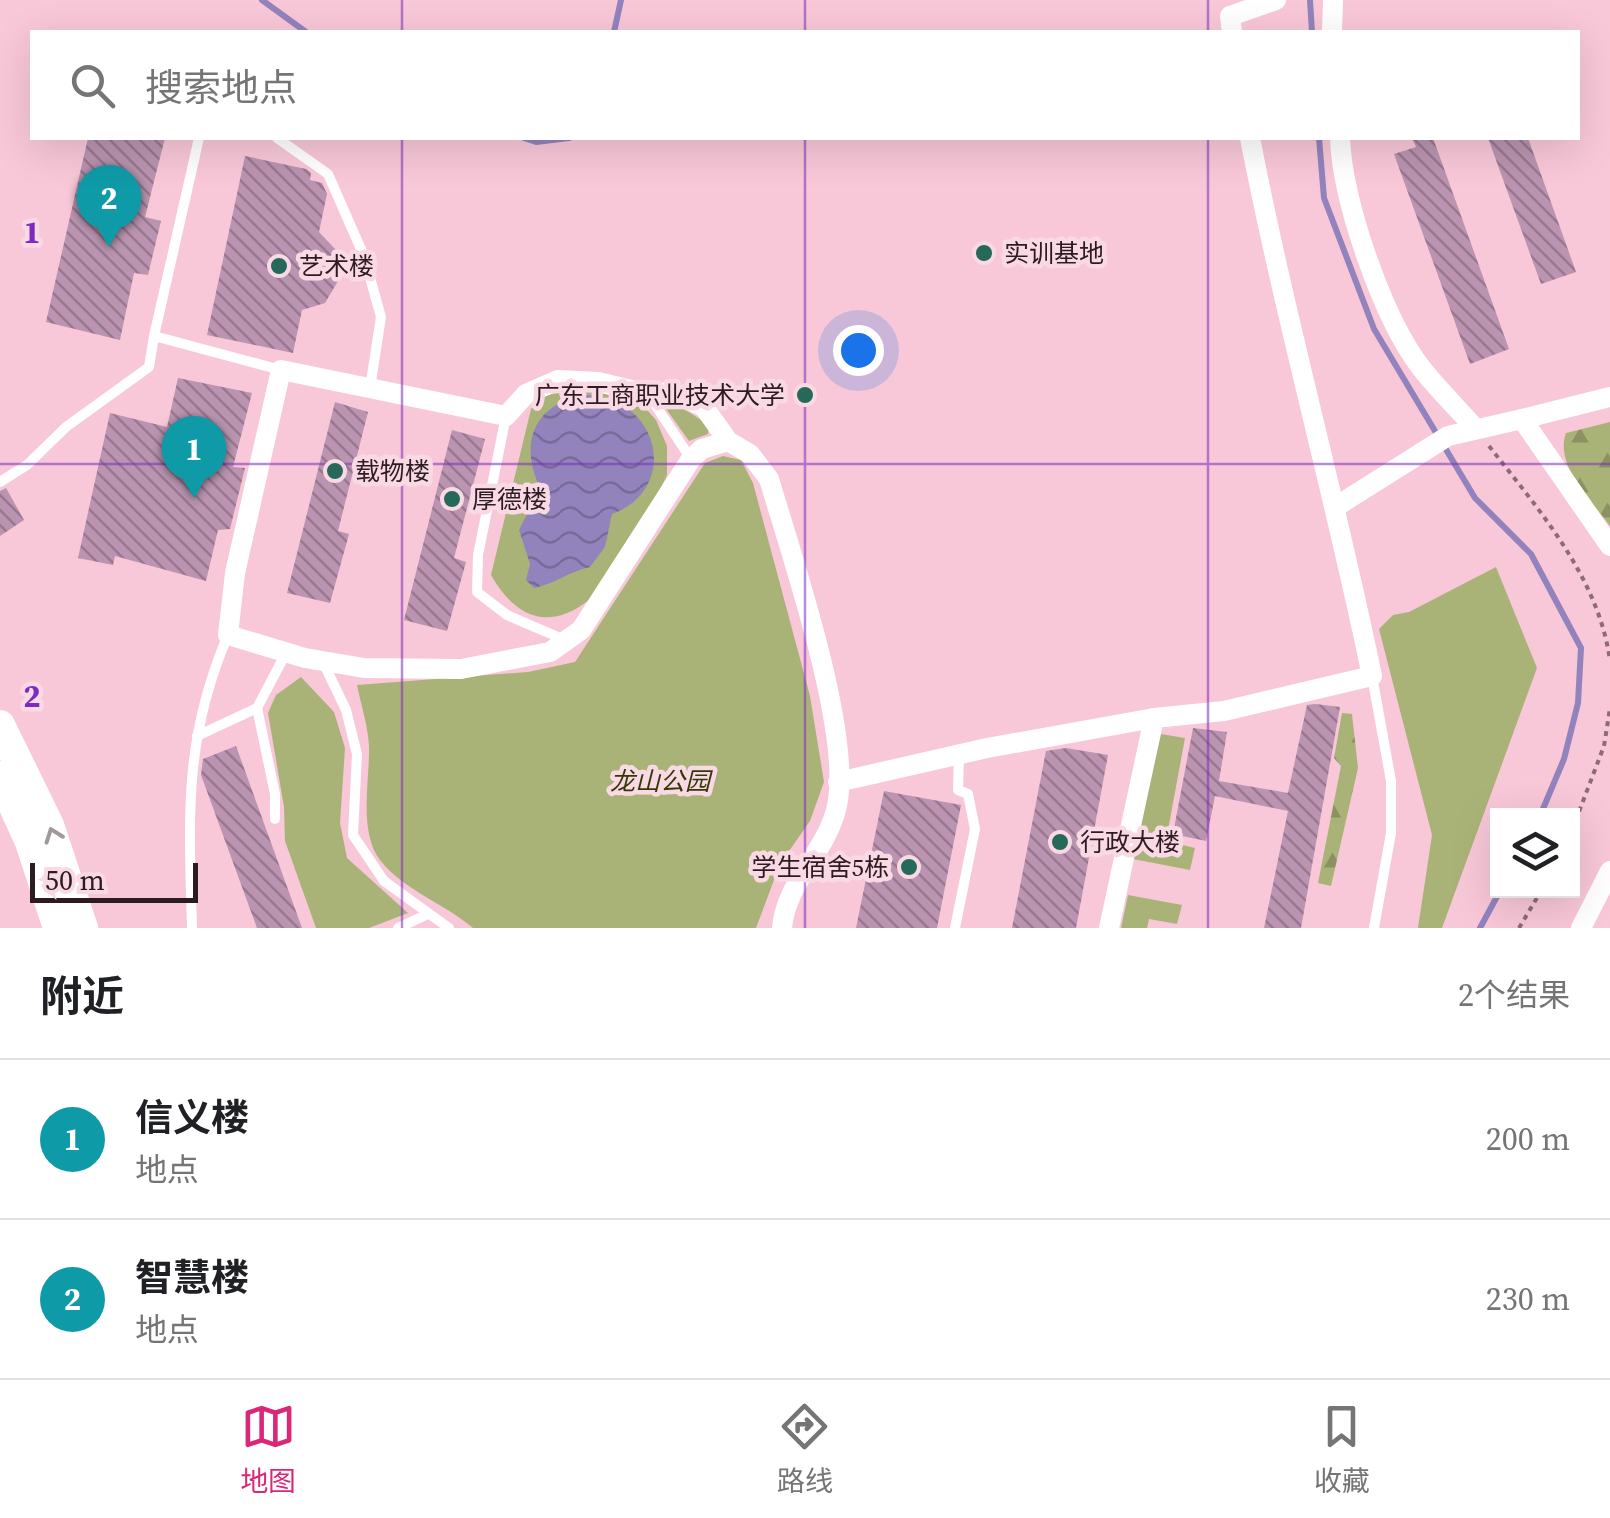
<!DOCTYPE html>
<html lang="zh">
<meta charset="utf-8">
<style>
body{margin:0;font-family:"Source Serif 4","Noto Sans SC",serif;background:#f6f6f6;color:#202124}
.controls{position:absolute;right:30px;bottom:30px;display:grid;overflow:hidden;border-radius:0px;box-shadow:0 10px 40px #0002}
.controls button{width:90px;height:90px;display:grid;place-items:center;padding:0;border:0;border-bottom:2px solid #e0e0e0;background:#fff;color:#202124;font:50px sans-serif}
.scale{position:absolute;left:30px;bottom:25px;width:168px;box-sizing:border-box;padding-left:10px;border:5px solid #2d1b22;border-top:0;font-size:28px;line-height:35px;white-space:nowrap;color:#2d1b22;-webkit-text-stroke:8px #f9dae4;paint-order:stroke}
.you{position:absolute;left:858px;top:350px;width:35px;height:35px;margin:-25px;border:8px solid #fff;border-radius:50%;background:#1a73e8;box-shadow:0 0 0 15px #1a73e833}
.badge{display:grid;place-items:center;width:65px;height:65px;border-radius:50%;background:#db2777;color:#fff;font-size:32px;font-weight:700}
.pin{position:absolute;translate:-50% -82px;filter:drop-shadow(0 2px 5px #0008)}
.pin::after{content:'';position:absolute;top:52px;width:35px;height:30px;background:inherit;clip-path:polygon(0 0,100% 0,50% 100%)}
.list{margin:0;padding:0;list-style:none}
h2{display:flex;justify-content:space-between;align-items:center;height:130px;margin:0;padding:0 40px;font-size:42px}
h2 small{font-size:32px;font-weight:400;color:#757577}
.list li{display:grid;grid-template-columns:65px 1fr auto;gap:30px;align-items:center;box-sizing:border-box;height:160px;padding:0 40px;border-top:2px solid #e0e0e0}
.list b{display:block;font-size:38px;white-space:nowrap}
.list p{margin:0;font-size:32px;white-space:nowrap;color:#757577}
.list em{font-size:32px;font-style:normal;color:#757577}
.icon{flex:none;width:55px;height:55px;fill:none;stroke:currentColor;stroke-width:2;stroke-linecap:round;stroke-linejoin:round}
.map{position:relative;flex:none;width:1610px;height:928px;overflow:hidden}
.search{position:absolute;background:#fff;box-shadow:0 10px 40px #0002;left:30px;right:30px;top:30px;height:110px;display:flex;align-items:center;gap:25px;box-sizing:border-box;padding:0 35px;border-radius:0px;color:#757577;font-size:38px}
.sheet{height:450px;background:#fff}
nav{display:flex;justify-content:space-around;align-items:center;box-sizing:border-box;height:140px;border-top:2px solid #e0e0e0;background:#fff;font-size:28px;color:#757577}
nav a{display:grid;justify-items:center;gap:5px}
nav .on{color:#db2777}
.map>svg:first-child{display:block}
.green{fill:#aab377}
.forest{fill:url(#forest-firs)}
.water{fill:url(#water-waves)}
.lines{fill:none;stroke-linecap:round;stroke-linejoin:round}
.stream{stroke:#9283bd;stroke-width:6}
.building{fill:url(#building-back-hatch)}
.path{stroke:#8c6b77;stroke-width:4;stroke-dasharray:5 5;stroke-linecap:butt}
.lane{stroke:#fff;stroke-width:10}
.street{stroke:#fff;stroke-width:20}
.secondary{stroke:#fff;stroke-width:30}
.oneway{stroke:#a0989c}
.grid{fill:none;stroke:#7b2cbf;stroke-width:2.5;stroke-opacity:0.55}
.poi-dot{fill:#26695a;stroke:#f9dae4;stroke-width:4}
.labels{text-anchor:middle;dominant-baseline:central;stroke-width:9;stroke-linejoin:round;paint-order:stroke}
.poi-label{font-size:25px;fill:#2d1b22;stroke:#f9dae4;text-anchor:start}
.park-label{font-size:25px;font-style:italic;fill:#333906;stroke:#f9dae4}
.grid-label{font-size:32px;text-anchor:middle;font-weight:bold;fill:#7b2cbf;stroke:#f9dae4;stroke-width:9;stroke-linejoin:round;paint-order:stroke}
</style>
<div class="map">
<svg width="1610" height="928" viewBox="0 0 1610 928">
<defs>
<pattern id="forest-firs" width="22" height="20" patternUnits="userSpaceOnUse" patternTransform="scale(2.5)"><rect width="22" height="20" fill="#aab377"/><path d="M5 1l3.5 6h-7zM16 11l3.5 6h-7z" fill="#8b9161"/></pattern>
<pattern id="water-waves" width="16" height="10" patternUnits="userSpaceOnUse" patternTransform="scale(2.5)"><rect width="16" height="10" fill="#9283bd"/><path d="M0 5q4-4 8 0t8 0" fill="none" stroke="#786a99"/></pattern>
<pattern id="building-back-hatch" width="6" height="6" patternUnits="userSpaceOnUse" patternTransform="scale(2.5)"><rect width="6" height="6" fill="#ba94b0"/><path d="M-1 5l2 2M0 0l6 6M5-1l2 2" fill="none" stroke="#98788f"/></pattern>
</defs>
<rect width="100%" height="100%" fill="#f8c7d8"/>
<g class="green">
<path d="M 584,387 L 639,401 L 656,420 L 667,446 L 667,475 L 653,504 L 589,600 C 549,631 516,619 491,575 L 531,409 L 539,397 Z"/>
<path d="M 673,402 L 709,425 L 708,434 L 689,441 L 664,406 Z"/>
<path d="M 723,456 L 741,460 L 753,483 L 810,696 L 824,782 L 810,821 L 780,864 L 756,928 L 473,928 C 444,903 403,890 380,860 C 358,831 370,780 369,746 C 368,726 361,705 357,685 L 528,672 L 575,662 L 705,463 Z"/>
<path d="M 1496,567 L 1537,668 L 1442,928 L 1418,928 L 1432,835 L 1379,629 L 1393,615 L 1409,612 Z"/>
<path d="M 301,677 L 334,712 L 345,748 L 340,823 L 347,858 L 408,913 L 369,928 L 316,928 L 285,841 L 284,807 L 268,713 L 276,695 Z"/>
<path d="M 1161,734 L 1185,738 L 1166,841 L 1195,848 L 1190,870 L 1133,859 Z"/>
<path d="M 1128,895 L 1182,905 L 1177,924 L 1149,919 L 1147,928 L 1121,928 Z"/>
</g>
<g class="forest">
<path d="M 1610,422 L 1610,526 C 1592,501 1554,465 1566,433 Z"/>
<path d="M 1342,713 L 1352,714 L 1358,768 L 1331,886 L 1318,883 L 1341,766 L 1334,758 Z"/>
</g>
<path class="water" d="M 587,395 C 662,399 679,490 612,514 L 605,547 L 590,567 C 570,571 555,584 534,588 L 526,580 L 530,564 L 519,530 L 540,488 C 518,442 535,402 587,395 Z"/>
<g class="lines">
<g class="stream">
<path d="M 262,0 L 306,32"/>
<path d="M 1310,0 L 1312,32"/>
<path d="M 614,32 L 621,0"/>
<path d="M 524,138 L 536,142 L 569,138"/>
<path d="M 1319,138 L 1324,198 L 1374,329 L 1475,498 L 1531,554 L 1581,648 L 1578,703 L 1564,759 L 1540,816"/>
<path d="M 1480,928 L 1500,891"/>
</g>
</g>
<g class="building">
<path d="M 88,138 L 165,138 L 145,217 L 161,221 L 148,275 L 134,273 L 120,340 L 46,322 Z"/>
<path d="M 1412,138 L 1433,138 L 1509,349 L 1470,364 L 1394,154 L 1416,147 Z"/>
<path d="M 1488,138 L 1528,138 L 1576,272 L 1541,284 Z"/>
<path d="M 245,156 L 306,169 L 311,173 L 310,180 L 322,183 L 327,194 L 319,232 L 336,250 L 338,281 L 325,303 L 302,310 L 293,353 L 207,335 Z"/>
<path d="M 178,378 L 252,393 L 233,467 L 245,468 L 230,529 L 218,530 L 206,581 L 115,556 L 113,565 L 78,558 L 110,413 L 167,427 Z"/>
<path d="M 335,402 L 368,412 L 338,531 L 349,534 L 330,603 L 287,593 Z"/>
<path d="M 452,430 L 485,439 L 454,558 L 466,562 L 447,631 L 404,620 Z"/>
<path d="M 6,488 L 24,520 L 0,536 L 0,491 Z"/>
<path d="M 1315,704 L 1340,707 L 1301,928 L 1264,928 L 1288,811 L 1215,796 L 1206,841 L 1173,834 L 1193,728 L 1227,732 L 1219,781 L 1288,793 L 1307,705 Z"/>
<path d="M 236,746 L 302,928 L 257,928 L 201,775 L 203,759 Z"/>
<path d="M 1066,748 L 1108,755 L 1076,928 L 1012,928 L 1046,751 Z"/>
<path d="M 884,791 L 961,805 L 937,928 L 856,928 Z"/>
</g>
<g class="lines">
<g class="path">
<path d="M 1489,446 C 1539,510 1599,578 1610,661"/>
<path d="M 1572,830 L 1604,746 L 1610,708"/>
<path d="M 1519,928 L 1541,891"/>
</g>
<g class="lane">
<path d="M 199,138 L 154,336 L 281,370"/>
<path d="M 277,138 L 328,174 L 364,256 L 381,317 L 370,388"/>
<path d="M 648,394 L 691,459"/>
<path d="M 506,416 L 478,555 L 477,592 L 507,615 L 565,640"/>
<path d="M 0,482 L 27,465 L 66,427 L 149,367 L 154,336"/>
<path d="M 323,662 L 346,710 L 357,754 L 353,835 L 384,881 L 449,928"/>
<path d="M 1372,676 L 1391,781 L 1391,833 L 1374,928"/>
<path d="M 257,708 L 275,794 L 275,819"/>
<path d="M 197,736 L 257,708 L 286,653"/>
<path d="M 192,928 C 189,818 183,740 228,635"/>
<path d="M 398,928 L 428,914"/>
<path d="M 955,928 L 975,829 L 968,794 L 958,790 L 959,754"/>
</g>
<g class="street">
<path d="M 1232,32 L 1230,16 L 1276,0"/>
<path d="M 1332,32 L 1333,0"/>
<path d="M 1340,138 C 1342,201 1383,319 1422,369 C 1438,389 1457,408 1474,427"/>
<path d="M 1522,419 L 1610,397"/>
<path d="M 728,441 L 702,449 L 691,459 L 581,630 L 550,652 L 461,669 L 364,668 L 305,658 L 228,635 L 235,573 L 281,370 L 506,416 L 526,394 L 558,380 L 598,382 L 648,394 L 671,392 L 704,407 L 728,441 L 750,454 L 769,479 C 791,554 855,740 836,810 C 825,853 786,882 782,928"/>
<path d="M 1337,506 L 1448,436 L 1522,419 L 1610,546"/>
<path d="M 838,782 L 987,748 L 1154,718"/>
<path d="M 1109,928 L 1154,718 L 1224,711 L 1372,676 C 1335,496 1285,318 1250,138"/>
<path d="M 1581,928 L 1610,871"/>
</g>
<g class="secondary">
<path d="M 0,725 L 49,825 L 83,928"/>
<path d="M 0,776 L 30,842 L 58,928"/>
</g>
</g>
<defs><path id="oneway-chevron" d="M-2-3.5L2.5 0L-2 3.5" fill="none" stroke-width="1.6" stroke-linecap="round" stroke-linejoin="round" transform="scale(2.5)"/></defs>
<use class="oneway" href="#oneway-chevron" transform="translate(53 835) rotate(-110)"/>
<path class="grid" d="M 402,0 L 402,32M 805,0 L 805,32M 1208,0 L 1208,32M 402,138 L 402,928M 805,138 L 805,928M 1208,138 L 1208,928M 0,464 L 1610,464"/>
<g class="poi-dot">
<circle cx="984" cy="253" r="10"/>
<circle cx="279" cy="266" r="10"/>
<circle cx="805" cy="395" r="10"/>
<circle cx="335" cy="471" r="10"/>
<circle cx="452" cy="499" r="10"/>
<circle cx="1060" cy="842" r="10"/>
<circle cx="909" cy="867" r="10"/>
</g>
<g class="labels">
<g class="poi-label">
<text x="1004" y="253">实训基地</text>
<text x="299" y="266">艺术楼</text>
<text x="785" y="395" text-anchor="end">广东工商职业技术大学</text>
<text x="355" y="471">载物楼</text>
<text x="472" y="499">厚德楼</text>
<text x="1080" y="842">行政大楼</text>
<text x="889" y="867" text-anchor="end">学生宿舍5栋</text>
</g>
<g class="park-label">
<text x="660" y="781">龙山公园</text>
</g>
</g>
<g class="grid-label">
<text x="32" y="243">1</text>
<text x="32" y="707">2</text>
</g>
</svg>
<div class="controls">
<button><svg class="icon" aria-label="layers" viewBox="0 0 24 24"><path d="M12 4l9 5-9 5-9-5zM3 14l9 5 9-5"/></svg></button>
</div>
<div class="scale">50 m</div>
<div class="you"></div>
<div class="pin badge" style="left:194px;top:498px;background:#0f9aa8">1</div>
<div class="pin badge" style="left:109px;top:247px;background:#0f9aa8">2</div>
<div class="search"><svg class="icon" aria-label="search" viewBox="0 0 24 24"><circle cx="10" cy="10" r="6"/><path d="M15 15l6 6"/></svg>搜索地点</div>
</div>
<section class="sheet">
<h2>附近<small>2个结果</small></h2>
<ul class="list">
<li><span class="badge" style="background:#0f9aa8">1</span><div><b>信义楼</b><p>地点</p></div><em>200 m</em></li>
<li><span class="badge" style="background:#0f9aa8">2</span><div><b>智慧楼</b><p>地点</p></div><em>230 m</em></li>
</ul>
</section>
<nav>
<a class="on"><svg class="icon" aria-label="map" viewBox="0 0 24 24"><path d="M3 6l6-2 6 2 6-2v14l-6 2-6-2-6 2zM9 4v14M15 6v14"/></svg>地图</a>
<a><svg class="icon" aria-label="directions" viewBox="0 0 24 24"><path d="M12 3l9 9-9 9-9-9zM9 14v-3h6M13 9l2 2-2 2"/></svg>路线</a>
<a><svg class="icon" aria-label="saved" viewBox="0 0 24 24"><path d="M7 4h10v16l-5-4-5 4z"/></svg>收藏</a>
</nav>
